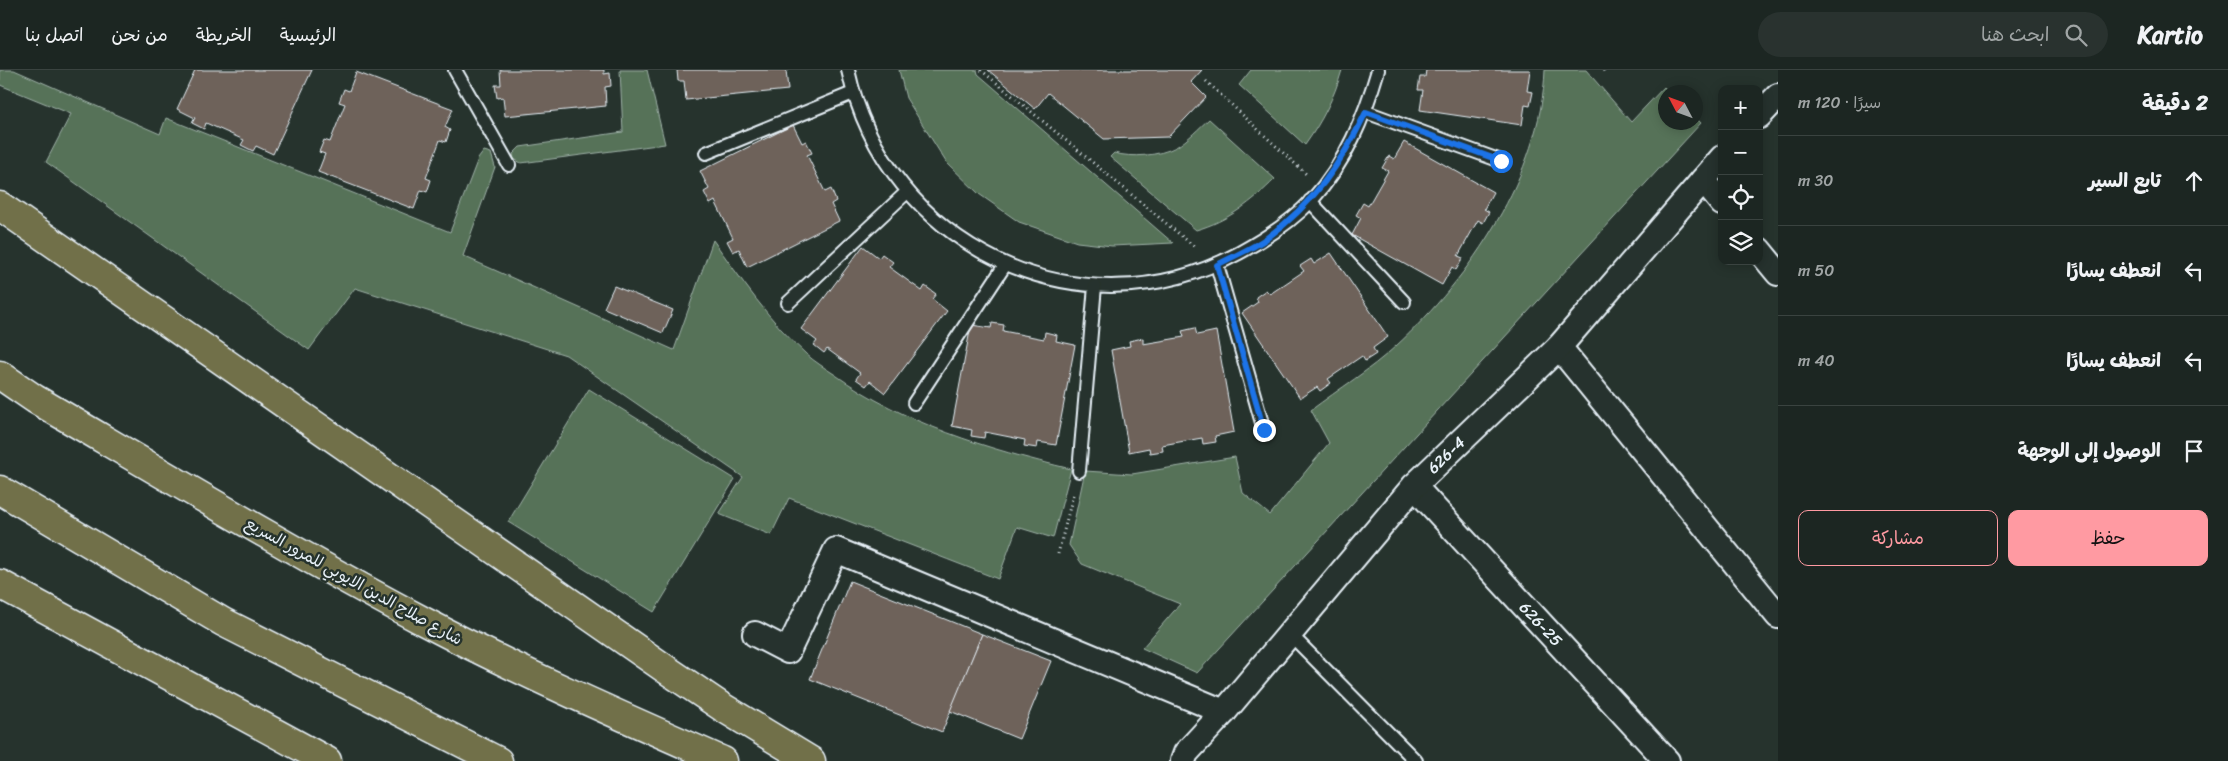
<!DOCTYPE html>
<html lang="ar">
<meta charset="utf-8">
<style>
body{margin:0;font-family:Sriracha,"Playpen Sans Arabic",sans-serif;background:#29322f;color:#f1f3f6;direction:rtl}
.controls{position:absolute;right:15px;top:15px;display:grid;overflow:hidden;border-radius:10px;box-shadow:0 2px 12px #0003}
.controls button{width:45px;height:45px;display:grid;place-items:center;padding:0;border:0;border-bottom:1px solid #3a4340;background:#1c2622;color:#f1f3f6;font:25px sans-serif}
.compass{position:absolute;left:1658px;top:15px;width:45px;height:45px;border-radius:50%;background:#1c2622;box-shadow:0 2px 12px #0003;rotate:311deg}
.stop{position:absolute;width:15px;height:15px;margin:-11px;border:4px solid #1a73e8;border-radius:50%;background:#fff}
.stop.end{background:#1a73e8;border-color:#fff;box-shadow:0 1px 5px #0008}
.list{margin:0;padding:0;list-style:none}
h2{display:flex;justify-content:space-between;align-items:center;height:65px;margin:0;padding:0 20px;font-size:21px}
h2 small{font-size:16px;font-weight:400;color:#a0a5a5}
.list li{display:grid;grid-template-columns:32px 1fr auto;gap:15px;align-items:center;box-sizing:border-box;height:90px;padding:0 20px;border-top:1px solid #3a4340}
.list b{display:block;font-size:19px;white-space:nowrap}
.list em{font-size:16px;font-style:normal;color:#a0a5a5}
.actions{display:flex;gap:10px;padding:15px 20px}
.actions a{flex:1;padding:11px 0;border:1px solid #ff9aa2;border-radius:10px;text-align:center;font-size:18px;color:#ff9aa2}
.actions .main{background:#ff9aa2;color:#111}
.icon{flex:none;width:28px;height:28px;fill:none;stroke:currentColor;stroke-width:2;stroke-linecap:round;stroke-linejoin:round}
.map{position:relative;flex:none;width:1778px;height:691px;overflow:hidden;direction:ltr}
header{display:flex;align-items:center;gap:30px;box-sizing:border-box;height:70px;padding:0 25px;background:#1c2622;border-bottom:1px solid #3a4340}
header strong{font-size:24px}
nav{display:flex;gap:28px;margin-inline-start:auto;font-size:18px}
.search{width:350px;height:45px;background:#29322f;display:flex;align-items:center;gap:12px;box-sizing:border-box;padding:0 18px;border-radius:28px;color:#a0a5a5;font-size:19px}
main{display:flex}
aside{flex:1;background:#1c2622}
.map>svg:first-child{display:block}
.green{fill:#567259;stroke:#9fb2a8}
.building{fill:#6e625a;stroke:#e8f1f8}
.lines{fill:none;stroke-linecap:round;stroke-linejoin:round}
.lane-casing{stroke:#e8f1f8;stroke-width:16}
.street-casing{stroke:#e8f1f8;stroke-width:28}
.highway-casing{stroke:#e8f1f8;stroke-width:31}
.path{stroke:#e8f1f8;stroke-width:3;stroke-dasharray:1 4;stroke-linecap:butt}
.lane{stroke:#26332d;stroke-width:12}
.street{stroke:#26332d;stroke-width:24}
.highway{stroke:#71704a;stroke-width:28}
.route{stroke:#1a73e8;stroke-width:6}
.labels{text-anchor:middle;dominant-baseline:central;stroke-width:5;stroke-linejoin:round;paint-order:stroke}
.street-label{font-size:16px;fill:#e8f1f8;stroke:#26332d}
</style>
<header>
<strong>Kartio</strong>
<div class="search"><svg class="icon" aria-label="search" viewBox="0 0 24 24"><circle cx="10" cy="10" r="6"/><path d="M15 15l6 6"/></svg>ابحث هنا</div>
<nav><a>الرئيسية</a><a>الخريطة</a><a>من نحن</a><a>اتصل بنا</a></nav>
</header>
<main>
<aside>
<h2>2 دقيقة<small>سيرًا · 120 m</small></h2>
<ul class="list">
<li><svg class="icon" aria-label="ahead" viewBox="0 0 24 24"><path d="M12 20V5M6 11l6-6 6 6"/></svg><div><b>تابع السير</b></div><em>30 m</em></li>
<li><svg class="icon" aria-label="left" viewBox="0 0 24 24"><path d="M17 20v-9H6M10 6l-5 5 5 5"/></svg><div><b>انعطف يسارًا</b></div><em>50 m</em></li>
<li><svg class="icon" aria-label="left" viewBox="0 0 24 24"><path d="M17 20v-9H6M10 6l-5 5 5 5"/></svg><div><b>انعطف يسارًا</b></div><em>40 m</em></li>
<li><svg class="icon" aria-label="arrive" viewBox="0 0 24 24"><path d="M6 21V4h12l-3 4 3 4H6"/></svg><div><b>الوصول إلى الوجهة</b></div></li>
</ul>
<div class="actions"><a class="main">حفظ</a><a>مشاركة</a></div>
</aside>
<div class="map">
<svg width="1778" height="691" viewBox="0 0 1778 691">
<rect width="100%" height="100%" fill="#26332d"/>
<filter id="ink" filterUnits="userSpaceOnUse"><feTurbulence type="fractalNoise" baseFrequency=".02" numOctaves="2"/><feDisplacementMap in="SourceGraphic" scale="10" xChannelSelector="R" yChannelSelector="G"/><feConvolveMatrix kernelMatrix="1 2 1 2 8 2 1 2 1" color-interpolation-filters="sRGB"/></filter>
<g filter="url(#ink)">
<g class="green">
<path d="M 0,0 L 14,0 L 160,64 L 166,48 L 450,162 L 478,89 L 484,81 L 491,83 L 495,97 L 463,186 L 674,280 L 713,170 C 741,209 770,252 806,284 C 815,292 825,298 834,304 C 905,354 987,379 1071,399 L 1053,468 L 1017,457 L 998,509 L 789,428 L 771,465 L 719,444 L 743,407 L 566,285 L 355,218 L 309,280 L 46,92 L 71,44 L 0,15 Z"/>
<path d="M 620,0 L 647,0 L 665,74 L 521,93 L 514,89 L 513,84 L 520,77 L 623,62 Z"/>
<path d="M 899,0 L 977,0 L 978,4 L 1173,173 L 1112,176 L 1077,172 L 1019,152 L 979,124 L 946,92 L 906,28 Z"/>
<path d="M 1251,0 L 1342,0 C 1334,28 1322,51 1305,75 L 1239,15 Z"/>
<path d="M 1545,0 L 1586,0 L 1631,52 L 1664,17 L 1669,22 L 1666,22 L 1666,52 L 1696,52 L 1696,48 L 1701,53 L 1197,603 L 1142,578 L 1180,534 L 1082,494 L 1069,475 L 1085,401 L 1132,404 L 1235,387 L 1243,423 L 1270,445 L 1329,373 L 1311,340 C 1339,319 1370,300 1396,276 C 1470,208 1541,104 1545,0 Z"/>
<path d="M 1209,49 L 1275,109 C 1252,132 1228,151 1196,160 L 1110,87 L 1114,83 C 1131,88 1159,86 1176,77 C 1188,70 1199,58 1209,49 Z"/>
<path d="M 589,319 L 735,409 L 654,542 L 508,452 Z"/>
</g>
<g class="building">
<path d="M 195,0 L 312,0 L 273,84 L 256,76 L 253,81 L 241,75 L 244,70 L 206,53 L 204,59 L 192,53 L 195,48 L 177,39 Z"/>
<path d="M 500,0 L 604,0 L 604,4 L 610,3 L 611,16 L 605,17 L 606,36 L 505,46 L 503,27 L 497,28 L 495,15 L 501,15 Z"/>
<path d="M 677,0 L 789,0 L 786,0 L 788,20 L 686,30 L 684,11 L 678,11 Z"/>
<path d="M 988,0 L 1202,0 L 1191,12 L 1206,27 L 1168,67 L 1104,69 L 1048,23 L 1035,39 Z"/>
<path d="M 1426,0 L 1530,0 L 1527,21 L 1533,22 L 1530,36 L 1525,35 L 1522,55 L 1420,40 L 1423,20 L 1418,20 L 1420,7 L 1425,7 Z"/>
<path d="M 356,2 L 453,39 L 445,57 L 450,60 L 446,72 L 440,70 L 426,108 L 431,110 L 427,122 L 421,120 L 414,139 L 318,102 L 325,84 L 319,82 L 324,70 L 330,72 L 345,34 L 339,32 L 344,19 L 349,21 Z"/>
<path d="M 793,55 L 802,73 L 806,71 L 812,83 L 807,85 L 825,122 L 831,119 L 836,131 L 831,134 L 839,151 L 747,197 L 739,179 L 733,182 L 727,171 L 733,168 L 715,131 L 710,134 L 704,122 L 709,119 L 700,101 Z"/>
<path d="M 1404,72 L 1493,122 L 1484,139 L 1489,142 L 1483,153 L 1478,150 L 1458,186 L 1463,188 L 1456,200 L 1452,197 L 1442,215 L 1352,165 L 1361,148 L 1356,145 L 1363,133 L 1368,136 L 1388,101 L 1382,98 L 1389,86 L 1394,89 Z"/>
<path d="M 863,176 L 879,188 L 882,184 L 893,192 L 889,197 L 922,221 L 925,216 L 936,224 L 932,229 L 947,241 L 885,323 L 870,311 L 866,316 L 856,309 L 860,303 L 827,279 L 824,283 L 814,275 L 817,271 L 801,259 Z"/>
<path d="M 1331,183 L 1388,267 L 1373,278 L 1376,284 L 1365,291 L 1362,286 L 1328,309 L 1331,313 L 1320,321 L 1317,317 L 1300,328 L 1242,243 L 1258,232 L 1256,227 L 1266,220 L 1270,224 L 1304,201 L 1300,196 L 1311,189 L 1314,194 Z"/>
<path d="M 614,216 L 673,240 L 663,263 L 604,238 Z"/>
<path d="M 992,253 L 1004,255 L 1003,261 L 1044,269 L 1045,262 L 1057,265 L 1056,271 L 1075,275 L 1056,375 L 1038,372 L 1037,378 L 1024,376 L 1025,370 L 985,362 L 984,368 L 971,366 L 972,360 L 952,356 L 971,255 L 991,258 Z"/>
<path d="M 1195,258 L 1197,265 L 1216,261 L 1234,362 L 1215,366 L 1216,372 L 1203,374 L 1202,368 L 1162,375 L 1163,381 L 1150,383 L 1149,378 L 1129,382 L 1111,280 L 1130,276 L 1129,271 L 1143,268 L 1143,274 L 1184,267 L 1182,261 Z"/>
<path d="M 850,511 L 982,564 L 942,662 L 810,609 Z"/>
<path d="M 982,564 L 1051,591 L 1019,669 L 950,641 Z"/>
</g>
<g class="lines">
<defs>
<g id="lane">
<path d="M 455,0 L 509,95"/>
<path d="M 848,0 C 886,176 1079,270 1239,183 C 1265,169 1291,152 1312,130 C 1346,92 1364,48 1378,0"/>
<path d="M 1366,42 L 1501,91"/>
<path d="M 706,83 L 853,23"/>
<path d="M 1310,131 L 1404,232"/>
<path d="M 1217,195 L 1264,360"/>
<path d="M 788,233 L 907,122"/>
<path d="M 914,333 L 1005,195"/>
<path d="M 1079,401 L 1095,216"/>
<path d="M 1289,563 L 1416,691"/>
</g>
<g id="street">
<path d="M 1759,46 L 1778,26"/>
<path d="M 1703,110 L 1722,133"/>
<path d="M 1759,180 L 1778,203"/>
<path d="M 1559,277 L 1778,546"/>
<path d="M 1414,416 L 1667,691"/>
<path d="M 755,564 L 788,581 L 836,480 L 1224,642"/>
<path d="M 1183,691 L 1186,683 L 1224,642 L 1414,416 L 1559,277 L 1722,88"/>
</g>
<g id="highway">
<path d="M 0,136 L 667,600 L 722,637 L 811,691"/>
<path d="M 0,305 L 35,329 C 165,405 293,482 425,552 C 522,603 623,647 723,691"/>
<path d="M 0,420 L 223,552 L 498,691"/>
<path d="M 0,514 L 327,691"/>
</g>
</defs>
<use href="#lane" class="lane-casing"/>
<use href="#street" class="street-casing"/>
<use href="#highway" class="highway-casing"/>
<g class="path">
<path d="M 981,0 L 1196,178"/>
<path d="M 1604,0 L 1605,1"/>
<path d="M 1206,11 L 1306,104"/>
<path d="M 1058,484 L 1074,421"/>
</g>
<use href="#lane" class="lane"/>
<use href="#street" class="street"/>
<use href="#highway" class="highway"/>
</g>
</g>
<g class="lines" filter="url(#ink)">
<path class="route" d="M 1264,360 L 1217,195 C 1233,186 1252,179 1267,168 C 1314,133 1341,94 1366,42 L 1501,91"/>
</g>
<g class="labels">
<g class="street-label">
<text transform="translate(1446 385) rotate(-44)">626-4</text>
<text transform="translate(354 511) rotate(29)">شارع صلاح الدين الايوبي للمرور السريع</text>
<text transform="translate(1541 554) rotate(47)">626-25</text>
</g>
</g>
</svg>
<div class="controls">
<button>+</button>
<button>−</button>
<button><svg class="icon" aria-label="locate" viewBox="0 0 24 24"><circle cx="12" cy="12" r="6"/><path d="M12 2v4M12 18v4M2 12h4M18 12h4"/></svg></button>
<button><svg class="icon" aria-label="layers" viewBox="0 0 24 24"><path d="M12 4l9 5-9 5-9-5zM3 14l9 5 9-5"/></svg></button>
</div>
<svg class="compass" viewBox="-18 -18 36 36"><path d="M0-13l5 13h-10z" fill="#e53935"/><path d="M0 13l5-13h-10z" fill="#a0a5a5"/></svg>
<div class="stop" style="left:1501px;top:91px"></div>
<div class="stop end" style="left:1264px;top:360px"></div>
</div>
</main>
